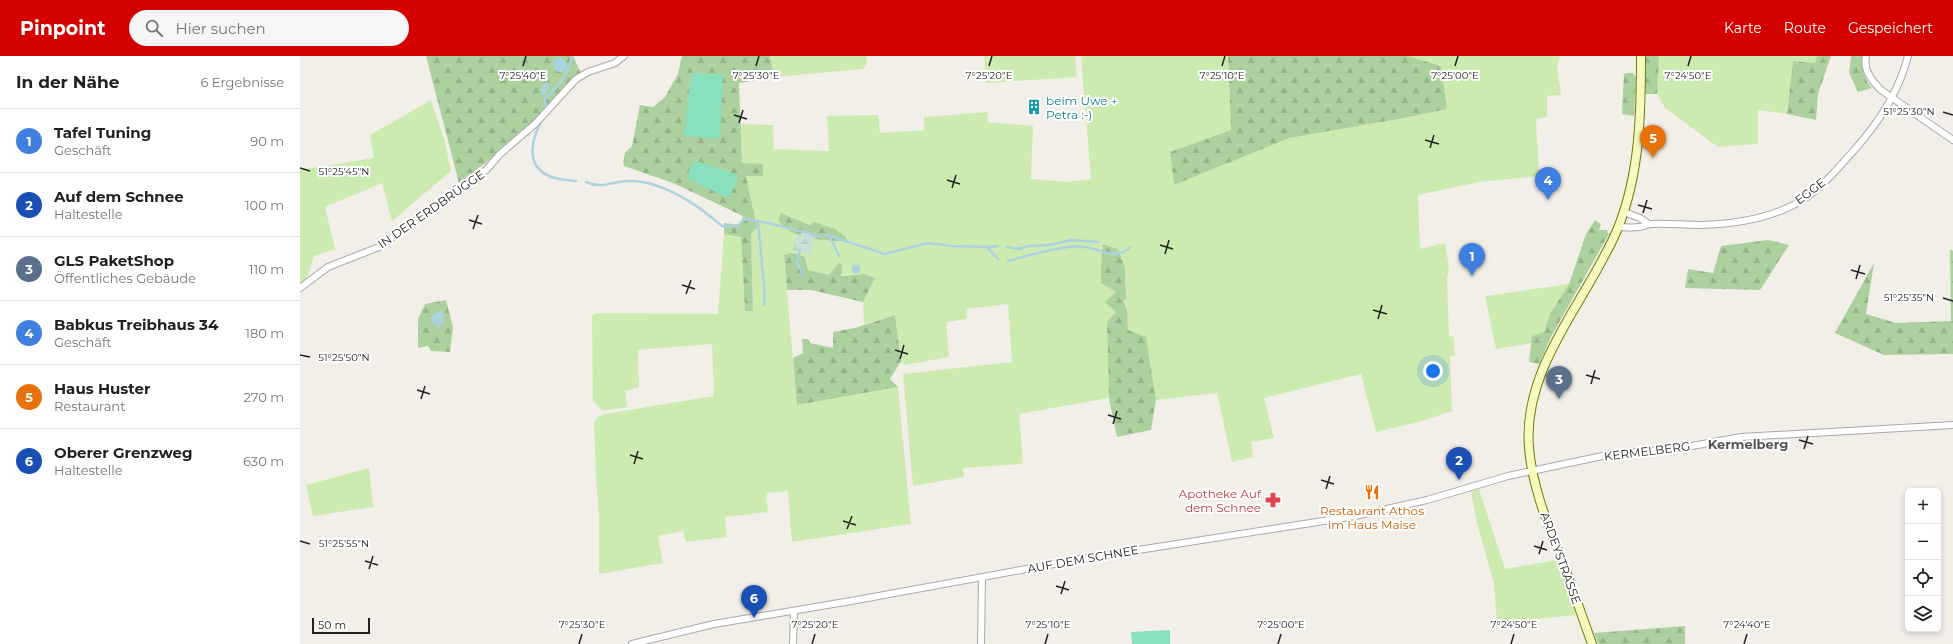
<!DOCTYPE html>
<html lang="de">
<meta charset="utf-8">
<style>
body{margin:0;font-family:Montserrat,sans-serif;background:#f6f6f6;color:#202124}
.controls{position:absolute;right:12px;bottom:12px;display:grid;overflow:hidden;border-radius:6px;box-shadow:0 2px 6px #0003}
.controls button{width:36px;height:36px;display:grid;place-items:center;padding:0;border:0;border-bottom:1px solid #e0e0e0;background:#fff;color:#202124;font:20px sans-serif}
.scale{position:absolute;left:12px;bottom:10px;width:58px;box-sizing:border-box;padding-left:4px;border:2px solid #222;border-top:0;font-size:11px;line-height:14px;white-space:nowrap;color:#222;-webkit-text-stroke:3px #fff;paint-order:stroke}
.you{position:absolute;left:1133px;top:315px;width:14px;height:14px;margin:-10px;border:3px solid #fff;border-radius:50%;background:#1a73e8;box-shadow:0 0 0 6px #1a73e833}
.badge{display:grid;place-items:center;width:26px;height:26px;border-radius:50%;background:#d40000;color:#fff;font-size:13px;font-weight:700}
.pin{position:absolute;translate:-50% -33px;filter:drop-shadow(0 1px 2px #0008)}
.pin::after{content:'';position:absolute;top:21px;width:14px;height:12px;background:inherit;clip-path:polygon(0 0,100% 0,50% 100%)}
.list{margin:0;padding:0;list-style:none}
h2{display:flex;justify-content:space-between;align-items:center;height:52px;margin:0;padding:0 16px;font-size:17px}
h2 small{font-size:13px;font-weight:400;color:#757577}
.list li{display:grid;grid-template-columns:26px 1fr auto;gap:12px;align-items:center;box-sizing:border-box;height:64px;padding:0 16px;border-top:1px solid #e0e0e0}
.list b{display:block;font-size:15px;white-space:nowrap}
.list p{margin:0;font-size:13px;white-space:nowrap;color:#757577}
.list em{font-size:13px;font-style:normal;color:#757577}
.icon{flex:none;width:22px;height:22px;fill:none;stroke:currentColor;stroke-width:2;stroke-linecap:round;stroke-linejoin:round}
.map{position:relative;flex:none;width:1653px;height:588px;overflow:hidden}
header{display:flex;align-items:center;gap:24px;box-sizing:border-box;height:56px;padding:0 20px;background:#d40000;color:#fff}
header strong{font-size:19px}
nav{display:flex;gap:22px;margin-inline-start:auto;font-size:14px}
.search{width:280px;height:36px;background:#f6f6f6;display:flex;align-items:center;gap:10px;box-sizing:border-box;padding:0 14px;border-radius:22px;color:#757577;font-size:15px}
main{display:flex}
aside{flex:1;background:#fff}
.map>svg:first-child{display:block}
.grass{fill:#cdebb0;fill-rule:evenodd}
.forest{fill:url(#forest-firs)}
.wetland{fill:url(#wetland-marsh)}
.pitch{fill:#88e0be}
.water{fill:#aad3df}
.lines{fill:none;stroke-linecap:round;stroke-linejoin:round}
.stream{stroke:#aad3df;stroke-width:2.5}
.minor-casing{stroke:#a9a9a9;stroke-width:8}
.secondary-casing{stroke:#707d05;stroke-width:10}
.minor{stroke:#fff;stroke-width:6}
.secondary{stroke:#f7fabf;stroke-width:8}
.ticks{fill:none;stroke:#222;stroke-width:1.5}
.labels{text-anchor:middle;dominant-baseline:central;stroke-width:4;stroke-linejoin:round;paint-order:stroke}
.culture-label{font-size:12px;fill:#0d838f;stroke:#fff;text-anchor:start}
.street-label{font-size:12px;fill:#222;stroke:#fff}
.health-label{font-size:12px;fill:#be3a42;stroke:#fff;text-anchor:end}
.food-label{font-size:12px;fill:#c56008;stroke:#fff}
.neighbourhood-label{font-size:13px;font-weight:bold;fill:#555;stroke:#fff}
.ticks-label{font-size:10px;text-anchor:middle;fill:#222;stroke:#fff;stroke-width:4;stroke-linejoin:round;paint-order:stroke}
</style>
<header>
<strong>Pinpoint</strong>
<div class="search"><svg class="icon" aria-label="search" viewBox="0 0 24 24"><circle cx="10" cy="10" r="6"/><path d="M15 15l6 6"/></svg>Hier suchen</div>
<nav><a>Karte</a><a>Route</a><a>Gespeichert</a></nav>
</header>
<main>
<aside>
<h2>In der Nähe<small>6 Ergebnisse</small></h2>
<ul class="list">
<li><span class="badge" style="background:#3f7fe0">1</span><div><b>Tafel Tuning</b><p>Geschäft</p></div><em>90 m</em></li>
<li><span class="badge" style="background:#1a4fb4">2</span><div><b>Auf dem Schnee</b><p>Haltestelle</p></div><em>100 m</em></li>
<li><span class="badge" style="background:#5c6f8a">3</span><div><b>GLS PaketShop</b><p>Öffentliches Gebäude</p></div><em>110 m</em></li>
<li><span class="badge" style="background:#3f7fe0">4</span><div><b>Babkus Treibhaus 34</b><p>Geschäft</p></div><em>180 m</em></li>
<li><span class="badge" style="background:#e8710a">5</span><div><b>Haus Huster</b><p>Restaurant</p></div><em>270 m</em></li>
<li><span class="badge" style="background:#1a4fb4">6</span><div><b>Oberer Grenzweg</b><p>Haltestelle</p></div><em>630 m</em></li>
</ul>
</aside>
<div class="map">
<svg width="1653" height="588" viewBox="0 0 1653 588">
<defs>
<pattern id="forest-firs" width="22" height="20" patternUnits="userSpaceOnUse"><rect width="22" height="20" fill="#add19e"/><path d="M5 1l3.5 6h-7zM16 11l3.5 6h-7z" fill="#95b388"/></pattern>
<pattern id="wetland-marsh" width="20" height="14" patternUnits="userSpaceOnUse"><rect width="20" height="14" fill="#c6e0d4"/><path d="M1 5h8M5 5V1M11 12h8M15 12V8" fill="none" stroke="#aac0b6"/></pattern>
</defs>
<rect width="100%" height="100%" fill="#f2efe9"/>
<g class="grass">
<path d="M 470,0 L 566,0 L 567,7 L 563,13 L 474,21 Z"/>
<path d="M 684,0 L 775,0 L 777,21 L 686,27 Z"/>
<path d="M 781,0 L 928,0 L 931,74 L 870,96 L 874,129 L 990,82 L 1104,62 L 1146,53 L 1141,10 L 1108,0 L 1260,0 L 1257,11 L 1261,39 L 1247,40 L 1247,61 L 1236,63 L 1239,120 L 1179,126 L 1118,139 L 1120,193 L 1145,187 L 1149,212 L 1147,222 L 1149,280 L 1154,281 L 1155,299 L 1150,300 L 1152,355 L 1122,365 L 1076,376 L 1061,318 L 964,342 L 974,382 L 951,386 L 953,401 L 932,406 L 917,337 L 856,344 L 846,281 L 828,275 L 827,253 L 823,246 L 826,242 L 825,211 L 818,193 L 803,188 L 801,208 L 801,227 L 816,236 L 816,256 L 807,266 L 809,342 L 719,358 L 723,408 L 663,412 L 664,421 L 613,430 L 603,318 L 712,306 L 708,248 L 666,253 L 667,263 L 646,266 L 649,301 L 605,309 L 601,305 L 595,259 L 564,268 L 563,246 L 575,222 L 565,218 L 529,219 L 508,214 L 505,201 L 484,200 L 497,349 L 598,331 L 611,468 L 492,486 L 488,435 L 466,437 L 468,456 L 425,461 L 427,481 L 386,486 L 383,475 L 358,480 L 363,507 L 299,518 L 299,456 L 296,422 L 294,366 L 298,361 L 305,358 L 414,340 L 412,288 L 338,294 L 339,331 L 325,335 L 327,351 L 303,355 L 294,346 L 293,342 L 292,260 L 296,257 L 418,258 L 424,178 L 441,180 L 445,255 L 453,255 L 451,178 L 457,171 L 446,120 L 463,120 L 463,108 L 442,108 L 440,68 L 473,69 L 474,93 L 529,95 L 527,60 L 578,59 L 580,77 L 624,74 L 624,61 L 687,56 L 688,66 L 733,70 L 731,123 L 768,126 L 791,123 ZM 481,157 L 511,169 L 545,185 L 525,185 L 503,181 Z"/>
<path d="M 1359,0 L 1517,0 L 1516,7 L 1493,5 L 1487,58 L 1458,54 L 1458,88 L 1418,91 L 1365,52 L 1357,38 Z"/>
<path d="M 131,44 L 145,86 L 151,115 L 92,165 L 82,127 L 25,151 L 35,193 L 14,200 L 7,222 L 0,228 L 0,114 L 74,102 L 70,79 Z"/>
<path d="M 1269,228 L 1250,258 L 1244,276 L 1232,280 L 1232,287 L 1196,293 L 1185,240 Z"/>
<path d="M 69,412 L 73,451 L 13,460 L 6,429 Z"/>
<path d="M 1179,433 L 1205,513 L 1257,504 L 1277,559 L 1197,567 L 1194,528 L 1177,467 L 1171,435 Z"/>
</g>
<g class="forest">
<path d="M 126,0 L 273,0 L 281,17 L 233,66 L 205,92 L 159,127 Z"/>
<path d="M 382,0 L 470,0 L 474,21 L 439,27 L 442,107 L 463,108 L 463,120 L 446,120 L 457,171 L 451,178 L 453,255 L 445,255 L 441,181 L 424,178 L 424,167 L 441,169 L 443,160 L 373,127 L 324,110 L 323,106 L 325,97 L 332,90 L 340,49 L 353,51 L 365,41 L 378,18 Z"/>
<path d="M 928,0 L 1108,0 L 1141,10 L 1147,53 L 1104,62 L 990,82 L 874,129 L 870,96 L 931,74 Z"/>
<path d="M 1345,0 L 1359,0 L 1357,38 L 1345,38 Z"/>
<path d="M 1517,0 L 1531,0 L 1518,38 L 1516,64 L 1487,58 L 1493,5 L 1515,7 Z"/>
<path d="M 1551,0 L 1563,0 C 1561,12 1564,23 1572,32 L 1558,36 L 1549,17 Z"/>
<path d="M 1327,17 L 1333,17 L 1336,22 L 1334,60 L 1322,58 L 1324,18 Z"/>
<path d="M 481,157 L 510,169 L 514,166 L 535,173 L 546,181 L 546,185 C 522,185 492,184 478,164 Z"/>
<path d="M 1295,164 L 1301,168 L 1299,174 L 1307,174 L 1309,178 L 1252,279 L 1239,308 L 1229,306 L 1232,280 L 1244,276 L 1250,258 L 1269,228 L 1286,178 Z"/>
<path d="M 1468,184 L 1489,189 L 1460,234 L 1385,232 L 1388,213 L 1413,217 L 1421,190 Z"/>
<path d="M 803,188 L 818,193 L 825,211 L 826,242 L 823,246 L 827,253 L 828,274 L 846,281 L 856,344 L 851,374 L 817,381 L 809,342 L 807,266 L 816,256 L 805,246 L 816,236 L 801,227 L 801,208 Z"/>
<path d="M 1650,193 L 1653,195 L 1653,298 L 1584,299 L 1535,277 L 1574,207 L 1566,258 L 1596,267 L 1651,265 Z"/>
<path d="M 491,197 L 505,201 L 508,214 L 529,219 L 539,207 L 542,208 L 541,220 L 565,218 L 575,222 L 563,246 L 511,234 L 487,234 L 484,199 Z"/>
<path d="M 146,244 L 153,271 L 150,296 L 131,295 L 128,290 L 118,292 L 118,263 L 125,248 Z"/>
<path d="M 595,259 L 601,305 L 590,323 L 598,331 L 497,349 L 493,302 L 503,297 L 502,283 L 508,283 L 510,287 L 533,292 L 533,276 L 555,272 Z"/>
<path d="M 1385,570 L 1385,588 L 1298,588 L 1294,577 Z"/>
</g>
<path class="wetland" d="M 503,176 L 516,179 L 509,199 L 500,195 L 493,194 L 493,185 Z"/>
<g class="pitch">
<path d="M 391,17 L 423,19 L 420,83 L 384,80 Z"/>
<path d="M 397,105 L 437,119 L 434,132 L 428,142 L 389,123 C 387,116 391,108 397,105 Z"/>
<path d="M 870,574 L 870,588 L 832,588 L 831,576 Z"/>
</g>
<g class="water">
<circle cx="260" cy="9" r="7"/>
<path d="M 247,25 L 249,31 L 245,38 L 242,40 L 241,30 Z"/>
<circle cx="556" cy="213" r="4.5"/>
<path d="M 143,254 L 144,265 L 141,268 L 136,269 L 131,266 L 131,260 Z"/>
</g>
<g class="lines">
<g class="stream">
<path d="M 245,50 L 245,43 C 258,30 269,18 272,0"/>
<path d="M 242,63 C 235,77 225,102 241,115 C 249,123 266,124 276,125"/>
<path d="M 286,126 C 301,133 312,126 327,125 C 360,123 398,149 422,170 L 437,170 L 445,163 L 468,167 L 520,180 L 527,179 L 585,198 L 628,187 L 652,190 L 687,191 L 698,203"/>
<path d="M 458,166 L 465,240 L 464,249"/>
<path d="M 530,181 L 539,200"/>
<path d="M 688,191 L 698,190"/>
<path d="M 707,191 L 720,193 L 728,190 L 749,189 L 772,184 L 798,186"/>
<path d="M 500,194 L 497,207 L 503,219"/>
<path d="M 708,205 C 729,199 746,194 768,191 C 773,190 779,190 784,191 C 799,192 816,206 830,191"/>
<path d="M 138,273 L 139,268"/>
</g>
<defs>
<g id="minor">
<path d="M 1566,0 C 1563,14 1572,25 1581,34 L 1653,84"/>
<path d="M 1324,156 L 1340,162 L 1349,168"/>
<path d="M 1318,171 C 1325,171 1332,172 1339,171 C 1343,171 1347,168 1351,168 C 1367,167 1383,169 1400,169 C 1436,168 1476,162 1507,141 C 1525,128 1541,109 1556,92 C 1580,65 1599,35 1608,0"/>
<path d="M 0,232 L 28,211 L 79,191 L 186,114 L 200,98 L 235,68 L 276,23 L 288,16 L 315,7 L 324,0"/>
<path d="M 332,588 L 414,568 L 551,545 L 781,503 L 1055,460 L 1127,444 L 1208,420 L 1307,399 L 1381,392 L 1441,381 L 1653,369"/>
<path d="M 493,588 L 494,555"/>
<path d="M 681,588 L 682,522"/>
</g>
<path id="secondary" d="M 1292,588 C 1281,557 1270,525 1258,494 C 1245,462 1232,427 1229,392 C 1222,310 1288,244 1318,172 C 1340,117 1341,58 1341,0"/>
</defs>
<use href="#minor" class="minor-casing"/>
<use href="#secondary" class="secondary-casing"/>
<use href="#minor" class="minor"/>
<use href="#secondary" class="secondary"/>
</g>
<path class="ticks" d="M 223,10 L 226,0M 456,10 L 459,0M 689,10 L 692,0M 922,10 L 925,0M 1155,10 L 1158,0M 1388,10 L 1391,0M 1643,56 L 1653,59M 434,59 L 447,63M 439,67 L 443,54M 1125,84 L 1139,88M 1130,92 L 1134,79M 0,112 L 10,115M 647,124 L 660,128M 652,132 L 656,119M 1338,149 L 1352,153M 1343,157 L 1347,144M 169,164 L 182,168M 173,173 L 178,159M 860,189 L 873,193M 865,198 L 869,184M 1551,214 L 1565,218M 1556,223 L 1560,209M 382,229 L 395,233M 386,238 L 391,224M 1643,242 L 1653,245M 1073,254 L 1087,258M 1078,263 L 1082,249M 595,294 L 608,298M 0,299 L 10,301M 600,303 L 604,289M 1286,319 L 1300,323M 1291,328 L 1295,314M 117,334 L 130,338M 121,343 L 125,330M 808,359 L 821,363M 813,368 L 817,355M 1499,384 L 1513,388M 1504,393 L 1508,380M 330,399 L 343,403M 334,408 L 338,395M 1021,424 L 1034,428M 1026,433 L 1030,420M 543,465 L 556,469M 547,473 L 552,460M 0,485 L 10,488M 1234,490 L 1247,494M 1239,498 L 1243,485M 65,505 L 78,509M 69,513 L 73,500M 756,530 L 769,534M 761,538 L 765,525M 279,588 L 282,578M 512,588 L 515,578M 745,588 L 748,578M 978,588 L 981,578M 1211,588 L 1214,578M 1444,588 L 1447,578"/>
<defs>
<symbol id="building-bare" viewBox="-9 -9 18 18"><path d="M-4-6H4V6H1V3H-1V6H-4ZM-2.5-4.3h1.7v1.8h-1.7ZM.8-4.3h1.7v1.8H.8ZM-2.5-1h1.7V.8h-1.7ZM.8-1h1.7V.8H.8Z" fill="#0f9aa8" stroke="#fff" stroke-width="2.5" paint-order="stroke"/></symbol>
<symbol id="restaurant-bare" viewBox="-9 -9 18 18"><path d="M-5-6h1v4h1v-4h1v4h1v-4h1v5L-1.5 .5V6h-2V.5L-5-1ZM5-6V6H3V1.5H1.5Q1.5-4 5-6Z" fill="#e8710a" stroke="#fff" stroke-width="2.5" paint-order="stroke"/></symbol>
<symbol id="pharmacy-bare" viewBox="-9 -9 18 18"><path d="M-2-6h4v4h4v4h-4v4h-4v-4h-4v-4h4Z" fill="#e0444e" stroke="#fff" stroke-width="2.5" paint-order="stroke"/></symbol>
</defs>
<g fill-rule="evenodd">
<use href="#building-bare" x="723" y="40" width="22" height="22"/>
<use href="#restaurant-bare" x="1061" y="425" width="22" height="22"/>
<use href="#pharmacy-bare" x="962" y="433" width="22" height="22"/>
</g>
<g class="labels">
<g class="culture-label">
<text x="746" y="44">beim Uwe +<tspan x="746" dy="14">Petra :-)</tspan></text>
</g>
<g class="street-label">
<text transform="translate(1510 135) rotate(-37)">EGGE</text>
<text transform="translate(131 153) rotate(-35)">IN DER ERDBRÜGGE</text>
<text transform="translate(1347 395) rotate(-7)">KERMELBERG</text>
<text transform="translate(1261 502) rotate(70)">ARDEYSTRASSE</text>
<text transform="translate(783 503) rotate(-10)">AUF DEM SCHNEE</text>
</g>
<g class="health-label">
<text x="961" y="437">Apotheke Auf<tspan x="961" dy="14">dem Schnee</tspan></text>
</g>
<g class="food-label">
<text x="1072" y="454">Restaurant Athos<tspan x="1072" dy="14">im Haus Maise</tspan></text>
</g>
<g class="neighbourhood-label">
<text x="1448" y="388">Kermelberg</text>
</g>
</g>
<g class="ticks-label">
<text x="223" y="23">7°25'40"E</text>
<text x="456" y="23">7°25'30"E</text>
<text x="689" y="23">7°25'20"E</text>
<text x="922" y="23">7°25'10"E</text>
<text x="1155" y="23">7°25'00"E</text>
<text x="1388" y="23">7°24'50"E</text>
<text x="1609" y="59">51°25'30"N</text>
<text x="44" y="119">51°25'45"N</text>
<text x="1609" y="245">51°25'35"N</text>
<text x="44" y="305">51°25'50"N</text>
<text x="44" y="491">51°25'55"N</text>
<text x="282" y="572">7°25'30"E</text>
<text x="515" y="572">7°25'20"E</text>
<text x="748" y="572">7°25'10"E</text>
<text x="981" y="572">7°25'00"E</text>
<text x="1214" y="572">7°24'50"E</text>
<text x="1447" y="572">7°24'40"E</text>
</g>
</svg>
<div class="controls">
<button>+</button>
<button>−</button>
<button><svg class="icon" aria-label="locate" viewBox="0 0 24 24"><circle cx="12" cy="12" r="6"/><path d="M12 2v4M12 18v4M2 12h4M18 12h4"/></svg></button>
<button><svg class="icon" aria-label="layers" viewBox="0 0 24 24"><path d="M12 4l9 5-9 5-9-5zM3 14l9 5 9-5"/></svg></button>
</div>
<div class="scale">50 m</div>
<div class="you"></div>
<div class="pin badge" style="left:1172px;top:220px;background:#3f7fe0">1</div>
<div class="pin badge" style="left:1159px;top:424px;background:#1a4fb4">2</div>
<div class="pin badge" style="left:1259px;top:343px;background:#5c6f8a">3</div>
<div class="pin badge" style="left:1248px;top:144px;background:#3f7fe0">4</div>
<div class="pin badge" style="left:1353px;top:102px;background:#e8710a">5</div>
<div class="pin badge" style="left:454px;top:562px;background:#1a4fb4">6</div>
</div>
</main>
